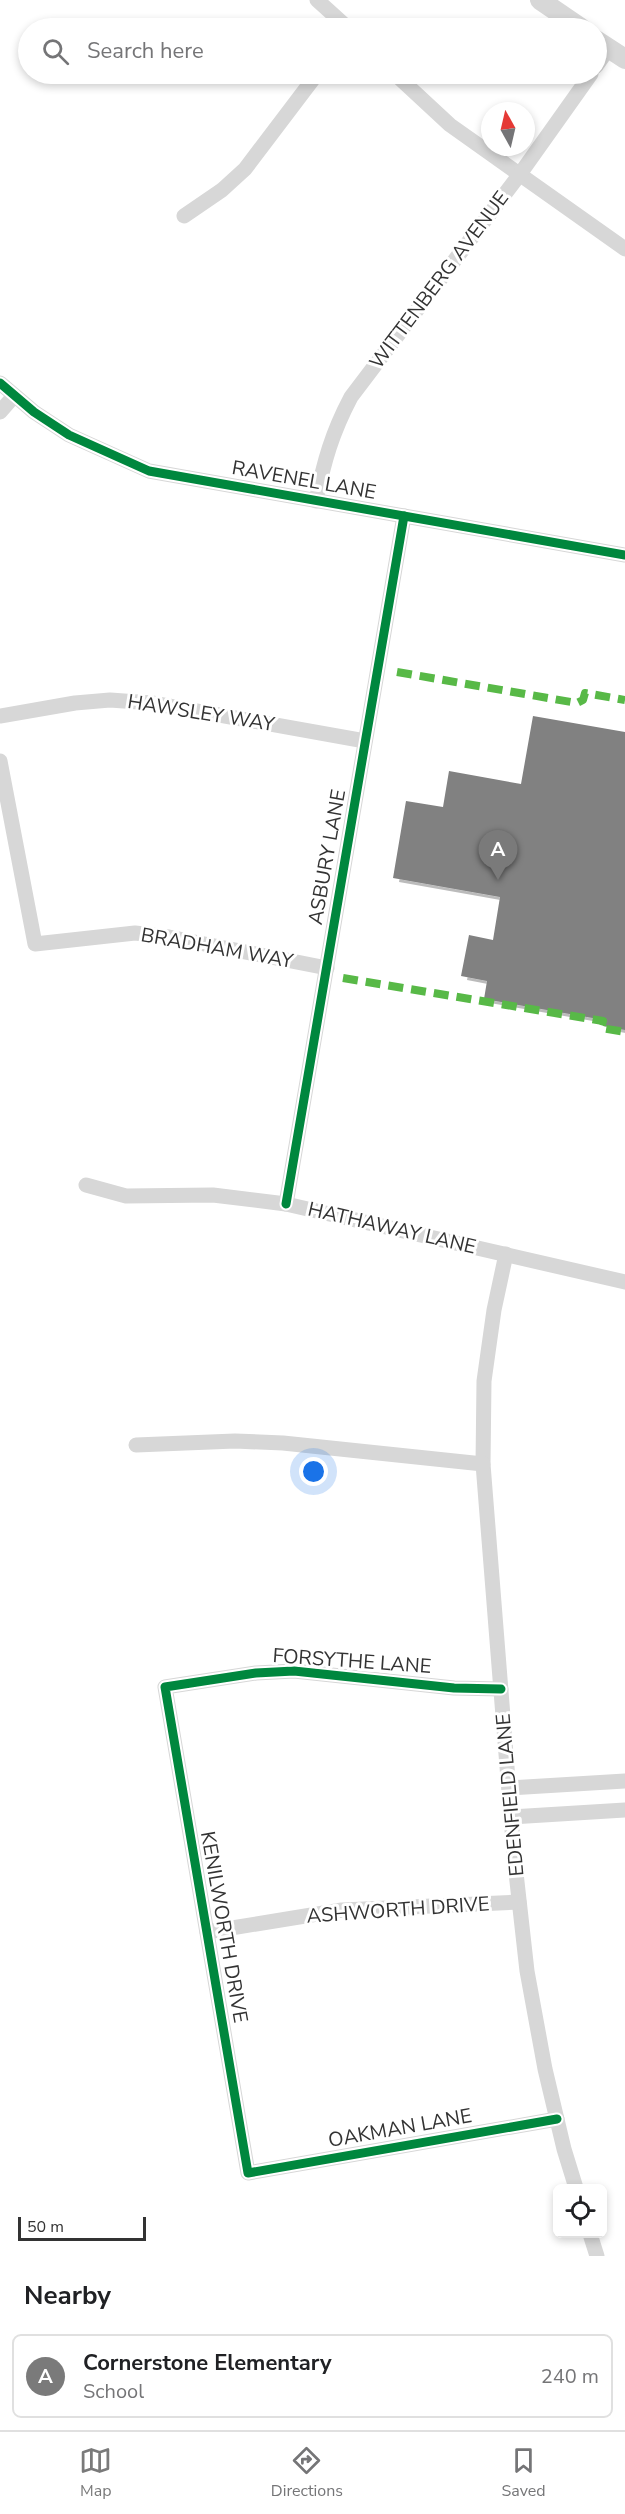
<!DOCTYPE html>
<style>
body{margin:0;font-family:"Nunito Sans",sans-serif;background:#f2f2f2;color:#202124}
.controls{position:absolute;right:18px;bottom:18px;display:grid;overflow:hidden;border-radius:9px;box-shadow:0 3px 9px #0003}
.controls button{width:54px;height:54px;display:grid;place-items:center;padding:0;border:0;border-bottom:2px solid #e0e0e0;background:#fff;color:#202124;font:30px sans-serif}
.compass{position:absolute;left:481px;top:102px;width:54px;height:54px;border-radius:50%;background:#fff;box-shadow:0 3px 9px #0003;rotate:352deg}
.scale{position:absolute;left:18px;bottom:15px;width:128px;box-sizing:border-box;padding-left:6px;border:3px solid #333;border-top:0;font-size:16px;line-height:21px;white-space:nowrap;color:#333;-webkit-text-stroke:4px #fff;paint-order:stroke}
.you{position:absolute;left:314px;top:1472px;width:21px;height:21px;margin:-15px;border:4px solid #fff;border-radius:50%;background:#1a73e8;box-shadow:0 0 0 9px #1a73e833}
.badge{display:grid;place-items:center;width:39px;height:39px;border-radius:50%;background:#7a7a7a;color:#fff;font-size:20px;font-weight:700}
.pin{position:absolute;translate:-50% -50px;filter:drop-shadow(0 2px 3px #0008)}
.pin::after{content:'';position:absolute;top:32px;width:21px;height:18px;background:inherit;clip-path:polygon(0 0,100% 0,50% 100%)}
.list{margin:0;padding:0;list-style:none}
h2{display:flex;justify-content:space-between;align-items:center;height:78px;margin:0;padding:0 24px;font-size:26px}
h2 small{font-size:20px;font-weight:400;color:#757577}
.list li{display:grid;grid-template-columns:39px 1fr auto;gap:18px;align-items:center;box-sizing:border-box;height:84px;margin:0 12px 12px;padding:0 12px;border:2px solid #e0e0e0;border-radius:9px}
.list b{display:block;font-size:22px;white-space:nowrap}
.list p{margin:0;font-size:20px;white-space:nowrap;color:#757577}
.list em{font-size:20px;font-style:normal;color:#757577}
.icon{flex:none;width:33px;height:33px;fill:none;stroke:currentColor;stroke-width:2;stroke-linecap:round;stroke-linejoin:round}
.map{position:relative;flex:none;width:625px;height:2256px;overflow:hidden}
.search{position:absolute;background:#fff;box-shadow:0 3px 9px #0003;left:18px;right:18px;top:18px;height:66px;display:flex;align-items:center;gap:15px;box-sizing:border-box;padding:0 21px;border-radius:33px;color:#757577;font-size:22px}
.sheet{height:174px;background:#fff}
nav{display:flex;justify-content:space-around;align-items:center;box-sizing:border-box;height:84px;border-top:2px solid #e0e0e0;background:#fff;font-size:16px;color:#757577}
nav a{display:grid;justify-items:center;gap:3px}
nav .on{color:#7a7a7a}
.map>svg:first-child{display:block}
.building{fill:#818181;filter:url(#shadow)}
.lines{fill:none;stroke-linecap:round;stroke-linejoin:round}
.minor{stroke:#d7d7d7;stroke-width:15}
.tertiary{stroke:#d7d7d7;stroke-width:20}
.quiet{stroke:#58b947;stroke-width:8;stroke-dasharray:15 8;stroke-linecap:butt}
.cycleway-casing{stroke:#fff;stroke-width:13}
.cycleway{stroke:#00873e;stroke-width:9}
.labels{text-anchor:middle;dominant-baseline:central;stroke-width:6;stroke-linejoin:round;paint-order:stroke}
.street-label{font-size:20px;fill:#333;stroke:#fff}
</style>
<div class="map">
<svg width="625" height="2256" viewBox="0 0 625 2256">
<defs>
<filter id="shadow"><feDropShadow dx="6" dy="4" stdDeviation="0" flood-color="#0004"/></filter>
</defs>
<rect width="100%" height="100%" fill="#fff"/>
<path class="building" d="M 533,716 L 625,732 L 625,1030 L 603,1026 L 604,1020 L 484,999 L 487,981 L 461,976 L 469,935 L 493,940 L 500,897 L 393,878 L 406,801 L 443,807 L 449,771 L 521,784 Z"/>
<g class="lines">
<g class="minor">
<path d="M 317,0 L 348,28"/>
<path d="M 596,66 L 609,48"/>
<path d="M 395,74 L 450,125 L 625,249"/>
<path d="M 184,216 L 222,190 L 245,169 L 317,74"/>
<path d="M 0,383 L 34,412 L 69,435 L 149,471 L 625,555"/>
<path d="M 0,412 L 14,396"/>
<path d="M 316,501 C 324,461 332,433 351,397 L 520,174 L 591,74"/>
<path d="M 0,716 L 75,703 L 110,700 L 152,703 L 365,741"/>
<path d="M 0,761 L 35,944 L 135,933 L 169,937 L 327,968"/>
<path d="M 86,1185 L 126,1196 L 213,1195 L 286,1204 L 625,1282"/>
<path d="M 286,1204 L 404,516"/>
<path d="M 506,1254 L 494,1310 L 484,1381 L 483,1464 L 514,1855 L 527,1971 L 545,2069 L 564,2149 L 576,2188"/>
<path d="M 136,1445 L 235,1441 L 283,1443 L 483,1464"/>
<path d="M 501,1689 L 454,1688 L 294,1671 L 256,1673 L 165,1687 L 248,2173 L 557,2119"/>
<path d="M 509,1788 L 625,1781"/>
<path d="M 511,1817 L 625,1810"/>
<path d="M 207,1932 L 342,1910 L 519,1902"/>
<path d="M 590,2234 L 597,2256"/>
</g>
<g class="tertiary">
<path d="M 540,0 L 581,28"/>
<path d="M 596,40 L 625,59"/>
</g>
<g class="quiet">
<path d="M 397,672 L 577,703 L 583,700 L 585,693 L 625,700"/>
<path d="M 343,978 L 603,1021 L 601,1028 L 625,1032"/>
</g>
<defs>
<g id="cycleway">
<path d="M 0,383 L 34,412 L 69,435 L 149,471 L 625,555"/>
<path d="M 286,1204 L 404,516"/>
<path d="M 501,1689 L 454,1688 L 294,1671 L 256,1673 L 165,1687 L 248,2173 L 557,2119"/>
</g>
</defs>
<use href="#cycleway" class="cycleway-casing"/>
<use href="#cycleway" class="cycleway"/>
</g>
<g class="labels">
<g class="street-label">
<text transform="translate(439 280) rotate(-53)">WITTENBERG AVENUE</text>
<text transform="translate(304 480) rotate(10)">RAVENEL LANE</text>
<text transform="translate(201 713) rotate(9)">HAWSLEY WAY</text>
<text transform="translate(327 857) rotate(-80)">ASBURY LANE</text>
<text transform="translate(217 948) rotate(10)">BRADHAM WAY</text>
<text transform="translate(392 1228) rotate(13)">HATHAWAY LANE</text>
<text transform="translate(352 1661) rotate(4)">FORSYTHE LANE</text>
<text transform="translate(510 1795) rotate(-95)">EDENFIELD LANE</text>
<text transform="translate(398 1910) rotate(-4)">ASHWORTH DRIVE</text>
<text transform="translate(224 1927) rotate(80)">KENILWORTH DRIVE</text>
<text transform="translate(400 2128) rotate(-10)">OAKMAN LANE</text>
</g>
</g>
</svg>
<div class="controls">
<button><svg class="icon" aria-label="locate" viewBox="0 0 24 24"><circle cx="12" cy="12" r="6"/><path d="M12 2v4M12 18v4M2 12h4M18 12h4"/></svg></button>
</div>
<svg class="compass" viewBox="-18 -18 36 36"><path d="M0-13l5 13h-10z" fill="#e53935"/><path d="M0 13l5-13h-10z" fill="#757577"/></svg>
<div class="scale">50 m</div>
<div class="you"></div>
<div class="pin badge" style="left:498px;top:880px">A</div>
<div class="search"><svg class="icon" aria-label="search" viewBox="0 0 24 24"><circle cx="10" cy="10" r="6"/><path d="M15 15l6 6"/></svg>Search here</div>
</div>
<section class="sheet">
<h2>Nearby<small></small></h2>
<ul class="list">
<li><span class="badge">A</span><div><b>Cornerstone Elementary</b><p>School</p></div><em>240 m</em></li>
</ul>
</section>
<nav>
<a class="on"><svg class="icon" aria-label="map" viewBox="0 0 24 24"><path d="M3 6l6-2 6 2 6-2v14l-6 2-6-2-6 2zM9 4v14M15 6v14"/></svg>Map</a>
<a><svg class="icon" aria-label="directions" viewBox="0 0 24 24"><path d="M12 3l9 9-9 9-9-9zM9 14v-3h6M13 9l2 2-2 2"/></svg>Directions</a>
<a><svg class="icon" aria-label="saved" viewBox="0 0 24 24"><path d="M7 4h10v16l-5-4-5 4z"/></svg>Saved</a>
</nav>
